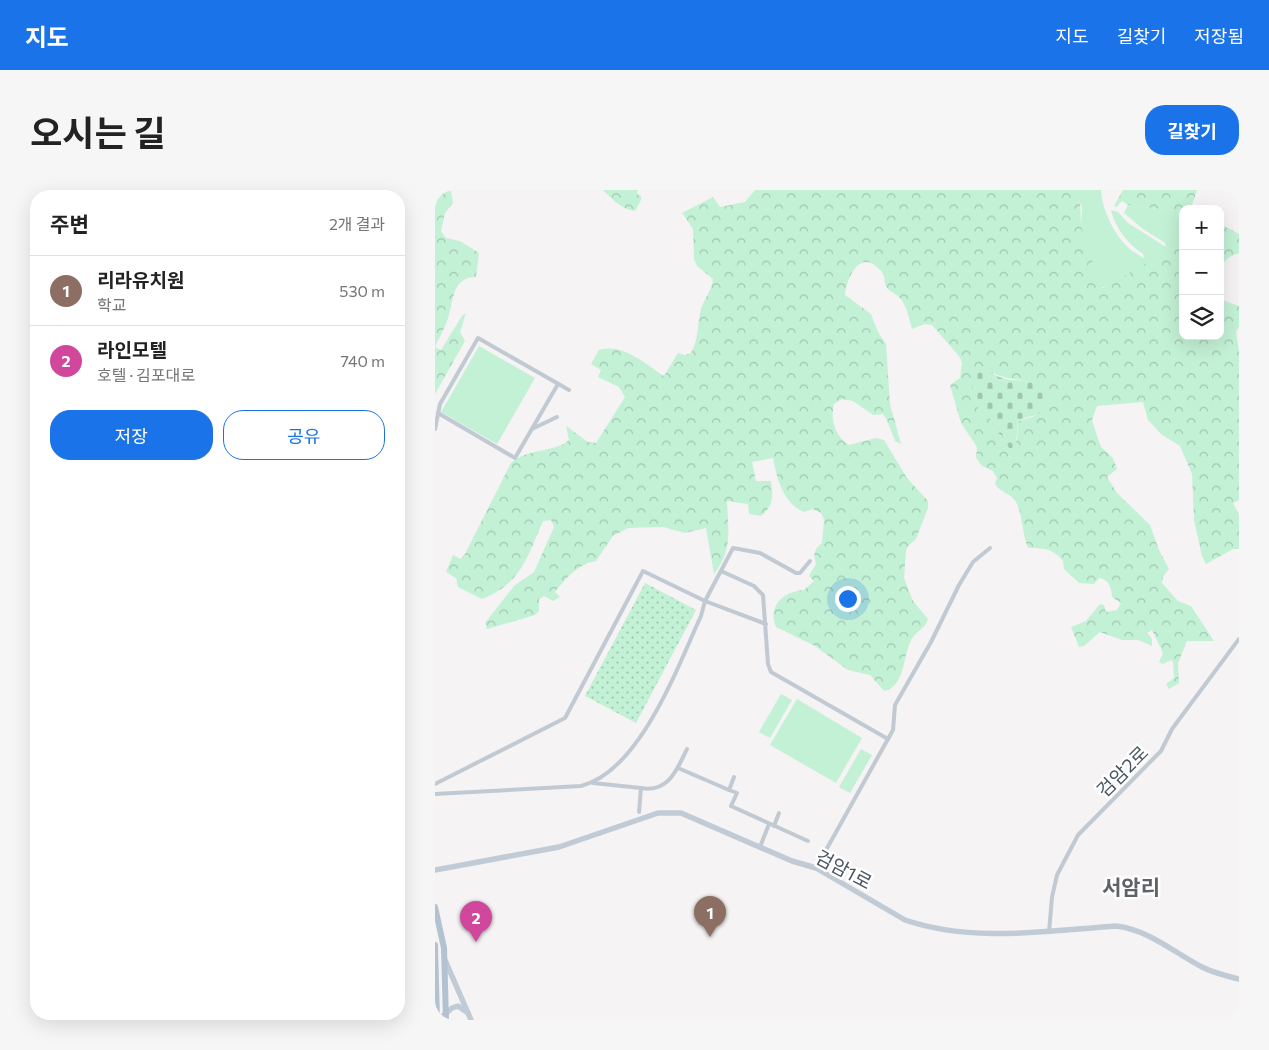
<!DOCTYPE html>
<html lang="ko">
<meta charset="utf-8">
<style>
body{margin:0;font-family:Commissioner,"Noto Sans KR",sans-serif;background:#f6f6f6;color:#222}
.controls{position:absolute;right:15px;top:15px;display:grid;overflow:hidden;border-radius:10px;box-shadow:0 5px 20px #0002}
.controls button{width:45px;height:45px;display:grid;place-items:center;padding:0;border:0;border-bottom:1px solid #e0e0e0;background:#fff;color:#222;font:25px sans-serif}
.you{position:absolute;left:412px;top:408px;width:18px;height:18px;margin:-12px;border:4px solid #fff;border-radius:50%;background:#1a73e8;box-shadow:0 0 0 8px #1a73e833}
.badge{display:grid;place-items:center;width:32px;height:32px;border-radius:50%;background:#1a73e8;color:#fff;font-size:16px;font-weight:700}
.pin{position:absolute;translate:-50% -41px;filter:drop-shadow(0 1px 2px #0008)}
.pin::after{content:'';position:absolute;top:26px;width:18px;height:15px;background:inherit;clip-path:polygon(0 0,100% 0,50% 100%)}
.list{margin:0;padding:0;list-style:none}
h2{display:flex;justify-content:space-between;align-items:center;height:65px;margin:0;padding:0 20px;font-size:21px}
h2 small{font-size:16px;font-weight:400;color:#767676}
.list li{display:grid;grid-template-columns:32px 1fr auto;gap:15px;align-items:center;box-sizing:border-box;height:70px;padding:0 20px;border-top:1px solid #e0e0e0}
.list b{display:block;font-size:19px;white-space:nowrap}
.list p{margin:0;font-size:16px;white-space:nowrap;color:#767676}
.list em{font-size:16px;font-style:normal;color:#767676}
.actions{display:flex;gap:10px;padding:15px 20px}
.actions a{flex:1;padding:11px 0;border:1px solid #1a73e8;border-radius:20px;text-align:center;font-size:18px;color:#1a73e8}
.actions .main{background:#1a73e8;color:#fff}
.icon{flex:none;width:28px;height:28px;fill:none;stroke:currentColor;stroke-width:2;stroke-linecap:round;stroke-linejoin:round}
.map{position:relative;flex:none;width:804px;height:830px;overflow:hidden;border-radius:20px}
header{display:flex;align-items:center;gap:30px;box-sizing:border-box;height:70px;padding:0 25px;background:#1a73e8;color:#fff}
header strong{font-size:24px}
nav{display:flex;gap:28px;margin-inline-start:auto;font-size:18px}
.intro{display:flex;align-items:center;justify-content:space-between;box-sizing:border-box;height:120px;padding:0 30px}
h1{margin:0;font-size:35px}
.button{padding:12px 22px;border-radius:20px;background:#1a73e8;color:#fff;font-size:18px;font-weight:700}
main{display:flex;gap:30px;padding:0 30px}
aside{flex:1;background:#fff;border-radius:20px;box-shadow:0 5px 20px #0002}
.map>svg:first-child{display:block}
.grass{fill:#c3f1d5}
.forest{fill:url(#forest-crowns);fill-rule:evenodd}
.cemetery{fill:url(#cemetery-stones)}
.park{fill:url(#park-dots)}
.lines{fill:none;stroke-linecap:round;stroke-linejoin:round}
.street{stroke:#c1cad2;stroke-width:4}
.secondary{stroke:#c1cbd6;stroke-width:5.5}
.primary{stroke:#b3c2d1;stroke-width:6}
.labels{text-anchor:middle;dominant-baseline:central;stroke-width:5;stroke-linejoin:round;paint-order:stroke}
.street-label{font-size:19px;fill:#4a5661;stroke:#fff}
.quarter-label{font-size:21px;font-weight:bold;fill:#5f6368;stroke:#fff}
</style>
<header>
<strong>지도</strong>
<nav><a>지도</a><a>길찾기</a><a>저장됨</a></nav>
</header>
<div class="intro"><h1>오시는 길</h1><a class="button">길찾기</a></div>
<main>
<aside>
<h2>주변<small>2개 결과</small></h2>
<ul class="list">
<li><span class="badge" style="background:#8d6e63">1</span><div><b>리라유치원</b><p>학교</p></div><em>530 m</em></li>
<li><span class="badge" style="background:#d1479c">2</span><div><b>라인모텔</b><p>호텔 · 김포대로</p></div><em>740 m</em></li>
</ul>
<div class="actions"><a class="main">저장</a><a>공유</a></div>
</aside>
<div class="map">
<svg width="804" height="830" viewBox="0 0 804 830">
<defs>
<pattern id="forest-crowns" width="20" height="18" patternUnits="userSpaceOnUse" patternTransform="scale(1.25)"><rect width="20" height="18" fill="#c3f1d5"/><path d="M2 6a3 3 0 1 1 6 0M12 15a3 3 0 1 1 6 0" fill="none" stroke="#a0c6b0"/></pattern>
<pattern id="cemetery-stones" width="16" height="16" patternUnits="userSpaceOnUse" patternTransform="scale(1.25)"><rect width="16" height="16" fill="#c3f1d5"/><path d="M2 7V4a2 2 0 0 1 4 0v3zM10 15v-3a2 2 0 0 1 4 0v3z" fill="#a0c6b0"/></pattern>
<pattern id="park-dots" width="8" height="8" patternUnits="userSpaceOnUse" patternTransform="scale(1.25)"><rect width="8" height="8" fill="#c3f1d5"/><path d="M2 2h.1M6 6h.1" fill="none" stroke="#a0c6b0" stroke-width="1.8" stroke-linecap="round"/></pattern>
</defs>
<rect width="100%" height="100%" fill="#f5f3f3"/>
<g class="grass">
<path d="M 641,0 L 666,0 C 667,20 680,47 696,60 C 700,63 705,65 709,69 L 708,64 C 693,54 680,38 676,20 L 683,22 L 693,33 L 731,57 L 730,53 L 708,39 L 689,23 L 693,15 L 748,22 L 748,52 C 727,62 687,94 668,97 C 663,98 658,94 654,91 L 646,38 L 647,18 Z"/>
<path d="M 44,156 L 100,188 L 62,254 L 6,222 Z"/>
<path d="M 346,504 L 357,510 L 335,548 L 324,542 Z"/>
<path d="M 362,509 L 427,548 L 401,593 L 335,555 Z"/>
<path d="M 426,559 L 437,565 L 415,603 L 404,597 Z"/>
</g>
<g class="forest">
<path d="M 0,0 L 16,1 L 18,13 L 10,23 L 6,41 L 11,48 L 25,51 L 44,63 L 41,87 C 17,87 19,110 13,128 C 10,138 4,148 0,157 L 6,160 L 27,126 L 31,123 L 25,142 L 30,151 L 0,204 Z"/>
<path d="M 168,0 L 203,0 L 202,4 L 206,6 L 206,10 L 200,21 C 186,19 177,9 168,0 Z"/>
<path d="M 320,0 L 641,0 C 648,16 644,24 647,39 C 650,60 664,68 654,91 L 668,98 C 695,84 720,66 748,52 L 748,146 L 785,146 L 785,109 L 804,116 L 804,137 L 801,141 L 804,162 L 804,310 L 798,313 L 804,325 L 804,359 L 798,359 L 771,374 L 767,366 L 759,330 L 757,284 L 745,256 L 726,244 L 713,230 L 708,212 L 662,216 L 657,230 L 663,249 L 666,257 L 678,268 L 682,279 L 672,287 L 682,303 L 715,335 L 724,360 L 734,379 L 728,387 L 727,393 L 743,411 L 756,416 L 779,451 L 752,451 L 743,473 L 744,493 L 734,499 L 731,494 L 739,488 L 738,472 L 736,470 L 728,474 L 724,472 L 728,463 L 717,440 L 712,443 L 717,449 L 717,456 L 703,450 L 687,450 L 665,442 L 649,456 L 644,457 L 636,437 L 651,431 L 665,414 L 669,415 L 671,422 L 682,420 L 686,413 L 677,407 C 676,398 675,390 664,388 L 659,394 L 644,393 L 629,379 L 628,371 C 618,358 608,358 593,358 C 587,344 588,325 581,312 C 576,303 564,302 560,294 L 562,288 L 558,281 L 547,276 L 541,268 L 542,257 L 526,233 L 515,195 L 525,188 L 527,172 L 524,166 L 497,135 L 490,134 L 477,139 C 474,129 472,115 464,107 C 460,103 455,102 452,98 C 448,92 451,85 445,80 C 425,58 412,87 410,105 L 436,124 L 443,142 L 451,154 L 455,214 L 466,254 L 460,251 L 452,230 L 448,224 L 438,225 L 418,211 L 407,209 L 399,214 C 395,229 400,247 414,255 L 441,248 L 449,250 L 472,288 L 493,311 L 493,318 L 481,349 L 473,356 L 471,361 L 469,388 L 478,411 L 493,429 C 490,439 483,440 478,447 C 467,462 472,496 449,501 L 435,485 L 413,480 L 380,456 L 341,437 C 332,416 349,401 369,400 L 379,391 L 374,386 L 381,374 C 378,364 379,359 387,353 L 389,330 L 386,323 L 378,319 L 369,322 C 348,313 342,289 338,268 L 317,272 L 321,291 L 336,291 C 338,307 339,315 326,326 L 314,324 L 313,314 L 292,311 C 293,339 298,360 279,384 L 271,338 L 250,343 L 228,337 L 193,338 L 178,346 L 161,371 C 143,374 131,388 120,402 L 125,407 L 118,411 L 109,406 L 104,409 L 104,421 L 100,425 L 52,439 L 50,433 L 79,396 L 99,382 L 119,337 L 116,330 L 108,331 C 92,367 87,393 47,409 L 23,397 L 21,388 L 11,382 L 18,365 L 26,369 L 30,364 L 76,273 C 95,257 120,263 134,250 L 131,236 L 153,252 L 161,253 L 190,207 L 184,197 L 163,187 L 166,180 L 156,174 L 164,160 C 188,153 210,174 229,186 L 243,163 L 250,165 L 256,163 C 264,149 262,134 266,119 C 269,109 277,100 278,89 L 262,76 L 259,69 L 258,39 L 247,23 L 278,7 L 285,17 L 310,12 ZM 558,183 C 572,190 585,189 600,192 L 600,226 L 583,231 L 582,250 L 577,258 L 574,258 L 568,248 L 558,238 L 556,230 Z"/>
<path d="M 688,0 L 762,0 L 757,15 L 759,19 L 748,19 L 748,22 L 693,15 L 687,11 L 681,17 L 679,16 Z"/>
<path d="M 785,34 L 804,44 L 804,63 C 792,67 787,71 785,84 Z"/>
</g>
<path class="cemetery" d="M 545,181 C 556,181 561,187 571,189 C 583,193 602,185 609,201 C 611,206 612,212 610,217 C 604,228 592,225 583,231 L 581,253 L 577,258 L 574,258 L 566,245 L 559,241 L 556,230 L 544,220 L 537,204 L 538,189 Z"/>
<path class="park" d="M 210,393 L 261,420 L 201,533 L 150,506 Z"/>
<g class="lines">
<g class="street">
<path d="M 3,223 L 80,268 L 123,194"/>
<path d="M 0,239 L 5,214 L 43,148 L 134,200"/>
<path d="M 97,239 L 122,227"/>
<path d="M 286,381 L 319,396 L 328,405 L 333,474 L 336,482 L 453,549"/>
<path d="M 243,578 L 294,600 L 299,587"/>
<path d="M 158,593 L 206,598 L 204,622"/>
<path d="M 0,594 L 130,528 L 208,381 L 270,411 L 331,434"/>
<path d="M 206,598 C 233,603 242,580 252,559"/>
<path d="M 294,600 L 302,603 L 296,616 L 373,651"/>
<path d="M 0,604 L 146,596 C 205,581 242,478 266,426 L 270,411 L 298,358 L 325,363 L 361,383 L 365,383 L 375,371"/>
<path d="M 339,636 L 344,623"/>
<path d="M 325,657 L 334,634"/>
<path d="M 381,678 L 458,540 L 460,515 L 496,452 L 524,395 L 538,372 L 555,358"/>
<path d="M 614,742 L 617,707 L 622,685 L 643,645 L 726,561 L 737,539 L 804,449"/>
</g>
<g class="secondary">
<path d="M 0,680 L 124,657 L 223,623 L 246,623 L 357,671 L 381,678 L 470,730 C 538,753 611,741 681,736 C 714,740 738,762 767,777 C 779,783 791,786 804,789"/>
<path d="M 10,770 L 33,823"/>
<path d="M 3,830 L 17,818 L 23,816 L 33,823 L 36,830"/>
</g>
<g class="primary">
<path d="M 0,717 L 9,758 L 11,830"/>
<path d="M 0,755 L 2,830"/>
</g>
</g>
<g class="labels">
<g class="street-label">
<text transform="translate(687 581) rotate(-45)">검암2로</text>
<text transform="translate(409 679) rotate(28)">검암1로</text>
</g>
<g class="quarter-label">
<text x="696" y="696">서암리</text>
</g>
</g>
</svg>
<div class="controls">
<button>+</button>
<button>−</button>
<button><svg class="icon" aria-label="layers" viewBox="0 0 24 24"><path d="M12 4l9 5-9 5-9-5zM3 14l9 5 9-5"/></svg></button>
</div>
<div class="you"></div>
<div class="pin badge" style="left:275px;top:747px;background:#8d6e63">1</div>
<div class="pin badge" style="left:41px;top:752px;background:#d1479c">2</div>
</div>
</main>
